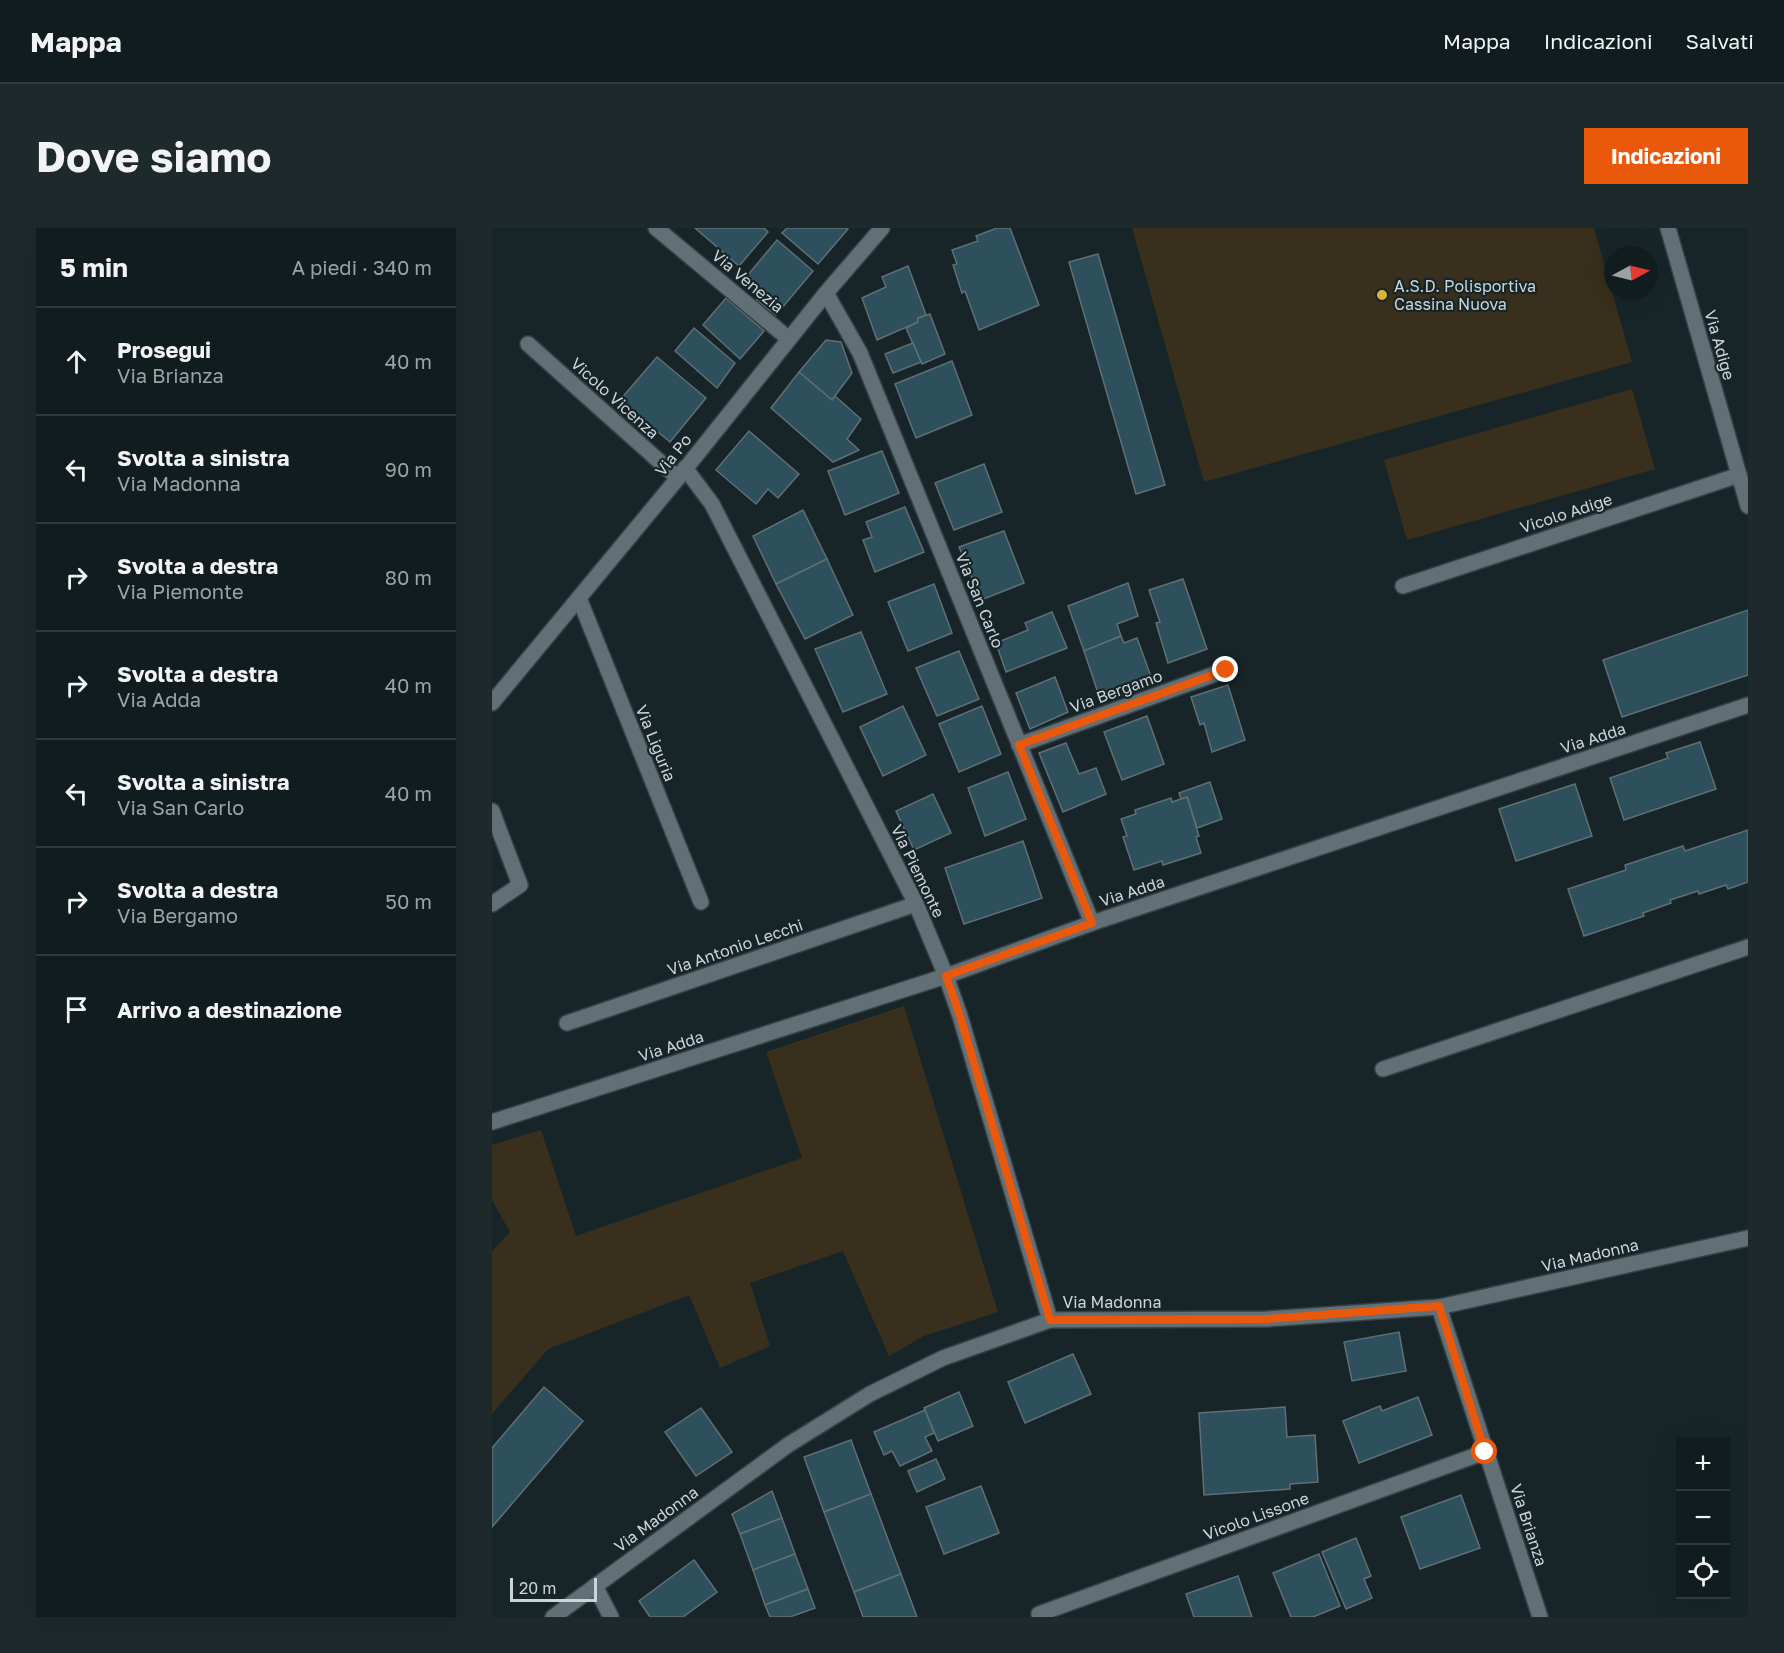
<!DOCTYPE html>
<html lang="it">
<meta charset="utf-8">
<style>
body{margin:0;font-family:"Golos Text",sans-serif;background:#1e292c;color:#f1f3f6}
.controls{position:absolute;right:18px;bottom:18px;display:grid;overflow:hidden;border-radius:0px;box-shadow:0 6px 24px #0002}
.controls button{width:54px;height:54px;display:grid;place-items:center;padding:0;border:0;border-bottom:2px solid #303a3d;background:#111c1f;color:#f1f3f6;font:30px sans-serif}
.compass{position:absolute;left:1112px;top:18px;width:54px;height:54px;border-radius:50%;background:#111c1f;box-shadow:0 6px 24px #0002;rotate:83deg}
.scale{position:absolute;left:18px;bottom:15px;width:87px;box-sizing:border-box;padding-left:6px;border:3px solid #ccd4d7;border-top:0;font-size:16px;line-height:21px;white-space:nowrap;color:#ccd4d7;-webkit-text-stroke:4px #172529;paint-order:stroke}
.stop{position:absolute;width:18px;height:18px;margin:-14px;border:4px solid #ea580c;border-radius:50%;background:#fff}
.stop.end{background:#ea580c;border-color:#fff;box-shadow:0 2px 6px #0008}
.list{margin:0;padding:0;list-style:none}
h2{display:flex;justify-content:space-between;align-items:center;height:78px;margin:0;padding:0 24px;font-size:26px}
h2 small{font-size:20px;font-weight:400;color:#9ca1a4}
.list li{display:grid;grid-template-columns:39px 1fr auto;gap:18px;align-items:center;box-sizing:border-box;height:108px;padding:0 24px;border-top:2px solid #303a3d}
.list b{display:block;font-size:22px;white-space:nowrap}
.list p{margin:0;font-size:20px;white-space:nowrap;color:#9ca1a4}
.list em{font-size:20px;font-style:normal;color:#9ca1a4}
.icon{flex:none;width:33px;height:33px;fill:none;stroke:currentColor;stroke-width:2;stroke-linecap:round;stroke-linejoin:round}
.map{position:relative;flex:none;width:1256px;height:1389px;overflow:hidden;border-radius:0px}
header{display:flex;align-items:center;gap:36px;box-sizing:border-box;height:84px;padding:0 30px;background:#111c1f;border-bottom:2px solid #303a3d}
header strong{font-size:28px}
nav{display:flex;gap:33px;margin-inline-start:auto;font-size:21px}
.intro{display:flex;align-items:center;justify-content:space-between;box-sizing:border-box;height:144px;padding:0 36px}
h1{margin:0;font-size:42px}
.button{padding:15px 27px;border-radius:0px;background:#ea580c;color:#fff;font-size:21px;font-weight:700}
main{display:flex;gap:36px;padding:0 36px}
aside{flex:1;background:#111c1f;border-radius:0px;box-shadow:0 6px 24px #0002}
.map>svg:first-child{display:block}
.green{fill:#38301c}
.building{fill:#2e505c;stroke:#5f6f75;stroke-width:1.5}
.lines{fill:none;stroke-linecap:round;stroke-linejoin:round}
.service-casing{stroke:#374145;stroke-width:18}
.minor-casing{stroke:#374145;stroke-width:18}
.service{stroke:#617076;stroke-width:15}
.minor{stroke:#617076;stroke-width:15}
.route{stroke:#ea580c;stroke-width:8}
.poi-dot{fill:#ddb233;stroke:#172529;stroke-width:2}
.labels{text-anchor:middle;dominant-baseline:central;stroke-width:4.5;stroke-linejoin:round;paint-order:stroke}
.street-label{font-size:16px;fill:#ccd4d7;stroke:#172529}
.poi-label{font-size:16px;fill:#ccd4d7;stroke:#172529;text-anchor:start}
</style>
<header>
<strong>Mappa</strong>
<nav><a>Mappa</a><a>Indicazioni</a><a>Salvati</a></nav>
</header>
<div class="intro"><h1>Dove siamo</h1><a class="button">Indicazioni</a></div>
<main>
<aside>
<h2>5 min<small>A piedi · 340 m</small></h2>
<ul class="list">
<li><svg class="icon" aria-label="ahead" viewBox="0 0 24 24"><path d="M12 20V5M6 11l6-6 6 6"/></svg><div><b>Prosegui</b><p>Via Brianza</p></div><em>40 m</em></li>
<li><svg class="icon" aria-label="left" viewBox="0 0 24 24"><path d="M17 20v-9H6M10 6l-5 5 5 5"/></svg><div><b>Svolta a sinistra</b><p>Via Madonna</p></div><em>90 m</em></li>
<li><svg class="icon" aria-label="right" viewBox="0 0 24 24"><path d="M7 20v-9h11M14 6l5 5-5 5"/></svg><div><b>Svolta a destra</b><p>Via Piemonte</p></div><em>80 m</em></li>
<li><svg class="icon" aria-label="right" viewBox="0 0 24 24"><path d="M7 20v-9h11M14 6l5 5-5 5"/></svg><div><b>Svolta a destra</b><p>Via Adda</p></div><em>40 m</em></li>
<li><svg class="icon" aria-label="left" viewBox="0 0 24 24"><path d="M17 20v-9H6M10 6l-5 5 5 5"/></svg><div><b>Svolta a sinistra</b><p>Via San Carlo</p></div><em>40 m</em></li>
<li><svg class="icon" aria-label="right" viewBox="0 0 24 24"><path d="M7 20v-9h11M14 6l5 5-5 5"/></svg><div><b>Svolta a destra</b><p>Via Bergamo</p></div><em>50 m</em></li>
<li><svg class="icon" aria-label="arrive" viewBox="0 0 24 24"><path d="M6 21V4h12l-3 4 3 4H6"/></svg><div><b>Arrivo a destinazione</b></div></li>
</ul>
</aside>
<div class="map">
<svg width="1256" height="1389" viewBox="0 0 1256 1389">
<rect width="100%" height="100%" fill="#172529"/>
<g class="green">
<path d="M 640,0 L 1102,0 L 1140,134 L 712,254 Z"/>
<path d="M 1140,161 L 1163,241 L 915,312 L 892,232 Z"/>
<path d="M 412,778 L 506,1084 L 432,1108 L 397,1128 L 351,1023 L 258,1055 L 278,1118 L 228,1140 L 197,1067 L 56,1121 L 0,1186 L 0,1023 L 18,1004 L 0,972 L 0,917 L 49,902 L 84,1008 L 310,930 L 274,824 Z"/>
</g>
<g class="building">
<path d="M 203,0 L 272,0 L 276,4 L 247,38 Z"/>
<path d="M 295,0 L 354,0 L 356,1 L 326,36 L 290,5 Z"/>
<path d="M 505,0 L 518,0 L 547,77 L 487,102 L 473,63 L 470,65 L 461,37 L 465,36 L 460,22 L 486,13 L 484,8 Z"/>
<path d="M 285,12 L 321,43 L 284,87 L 264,72 L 268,68 L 250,54 Z"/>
<path d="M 606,26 L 673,257 L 644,266 L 577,34 Z"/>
<path d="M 416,38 L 434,87 L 426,90 L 426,94 L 385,112 L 370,70 L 394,59 L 390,49 Z"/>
<path d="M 234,70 L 272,103 L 248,131 L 211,97 Z"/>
<path d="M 438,86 L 453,126 L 430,136 L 414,100 L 426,94 L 426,90 Z"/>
<path d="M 202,100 L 243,135 L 225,160 L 183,123 Z"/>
<path d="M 334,112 L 349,114 L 360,145 L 340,172 L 307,144 Z"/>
<path d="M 421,115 L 429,134 L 401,145 L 393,126 Z"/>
<path d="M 165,129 L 214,170 L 178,214 L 128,172 Z"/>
<path d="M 460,133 L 480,187 L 424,210 L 403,156 Z"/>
<path d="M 307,144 L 340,172 L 343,168 L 369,191 L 355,211 L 367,222 L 341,234 L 279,180 Z"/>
<path d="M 257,203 L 307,246 L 286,270 L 276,261 L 264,276 L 224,242 Z"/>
<path d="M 390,223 L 407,265 L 353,287 L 336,243 Z"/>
<path d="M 492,236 L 510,284 L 462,302 L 443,255 Z"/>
<path d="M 413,279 L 432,324 L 383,344 L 371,312 L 380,309 L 374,294 Z"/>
<path d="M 311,282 L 335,331 L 284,356 L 261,308 Z"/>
<path d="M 512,303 L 532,355 L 489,372 L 467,319 Z"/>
<path d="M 335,331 L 361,387 L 313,411 L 284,356 Z"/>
<path d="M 691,351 L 715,421 L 676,435 L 664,395 L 668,394 L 657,362 Z"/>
<path d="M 636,355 L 646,388 L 625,396 L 629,408 L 592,423 L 576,378 Z"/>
<path d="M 442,356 L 460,405 L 416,423 L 396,374 Z"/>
<path d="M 1256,382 L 1256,447 L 1130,489 L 1111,432 Z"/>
<path d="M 560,384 L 575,420 L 514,444 L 504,415 L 536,402 L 533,395 Z"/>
<path d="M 369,404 L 395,466 L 351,484 L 323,421 Z"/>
<path d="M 629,408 L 632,415 L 645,410 L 661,454 L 609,474 L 592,423 Z"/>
<path d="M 467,423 L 487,471 L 445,488 L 424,440 Z"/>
<path d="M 563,449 L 576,484 L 538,501 L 524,465 Z"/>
<path d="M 736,457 L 753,512 L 720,524 L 712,495 L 708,497 L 699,469 Z"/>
<path d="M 411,478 L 434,527 L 391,548 L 368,499 Z"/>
<path d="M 490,478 L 509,526 L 467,544 L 447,496 Z"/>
<path d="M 655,488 L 672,536 L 630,552 L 612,504 Z"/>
<path d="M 1208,514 L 1224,561 L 1132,592 L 1118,550 L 1176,530 L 1174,525 Z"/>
<path d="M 574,515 L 587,546 L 604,540 L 614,566 L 571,584 L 547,525 Z"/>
<path d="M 516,544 L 534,591 L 493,608 L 476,560 Z"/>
<path d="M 718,554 L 730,591 L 705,600 L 695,569 L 689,571 L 687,565 Z"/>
<path d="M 1083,556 L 1100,608 L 1024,633 L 1007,581 Z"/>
<path d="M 441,566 L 459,605 L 422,622 L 404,583 Z"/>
<path d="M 695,569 L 707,608 L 704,609 L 709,625 L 671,637 L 670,633 L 642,642 L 631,609 L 635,608 L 629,591 L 644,586 L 643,582 L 679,570 L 680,574 Z"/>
<path d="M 1256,602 L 1256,654 L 1236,661 L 1234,657 L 1207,666 L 1206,663 L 1178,672 L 1179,675 L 1151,685 L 1152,688 L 1092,708 L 1076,661 L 1134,642 L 1133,637 L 1191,618 L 1193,623 Z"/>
<path d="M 531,613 L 550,670 L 472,696 L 453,640 Z"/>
<path d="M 907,1104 L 914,1143 L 860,1153 L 852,1114 Z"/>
<path d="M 581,1126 L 599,1166 L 533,1195 L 516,1154 Z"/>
<path d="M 52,1159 L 91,1193 L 0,1299 L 0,1220 Z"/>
<path d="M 467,1164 L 481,1198 L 446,1213 L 432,1180 Z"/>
<path d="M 926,1169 L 940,1207 L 867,1235 L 851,1193 L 888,1178 L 890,1183 Z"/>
<path d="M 793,1179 L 795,1209 L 823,1207 L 826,1254 L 798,1256 L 798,1261 L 712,1267 L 707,1185 Z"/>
<path d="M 209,1180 L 240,1224 L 204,1248 L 173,1204 Z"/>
<path d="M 433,1182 L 442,1205 L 433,1209 L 440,1223 L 408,1238 L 400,1223 L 392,1227 L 382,1204 Z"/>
<path d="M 359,1212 L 379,1266 L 332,1284 L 312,1229 Z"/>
<path d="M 444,1231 L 453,1251 L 425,1264 L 416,1243 Z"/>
<path d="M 489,1258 L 507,1305 L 452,1326 L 434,1279 Z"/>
<path d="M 280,1263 L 290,1290 L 248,1306 L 240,1286 Z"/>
<path d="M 379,1266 L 409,1346 L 362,1364 L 332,1284 Z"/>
<path d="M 969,1267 L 988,1320 L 928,1341 L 909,1289 Z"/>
<path d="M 290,1290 L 303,1326 L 261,1342 L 248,1306 Z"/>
<path d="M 864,1310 L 879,1348 L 872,1351 L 880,1370 L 854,1381 L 830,1324 Z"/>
<path d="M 303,1326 L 316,1361 L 273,1377 L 261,1342 Z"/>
<path d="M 827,1326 L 848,1378 L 821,1389 L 799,1389 L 781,1345 Z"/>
<path d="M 202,1332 L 225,1364 L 191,1389 L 158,1389 L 147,1373 Z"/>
<path d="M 409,1346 L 425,1389 L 371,1389 L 362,1364 Z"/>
<path d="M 746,1348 L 760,1389 L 702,1389 L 694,1366 Z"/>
<path d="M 316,1361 L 323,1380 L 298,1389 L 278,1389 L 273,1377 Z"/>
</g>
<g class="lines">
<defs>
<g id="service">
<path d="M 36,116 L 186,250"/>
<path d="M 911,358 L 1247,247"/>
<path d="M 527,517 L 734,442"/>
<path d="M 891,841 L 1256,719"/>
</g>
<g id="minor">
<path d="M 164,0 L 297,111"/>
<path d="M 1176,0 L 1256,278"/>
<path d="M 334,65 L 368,125 L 600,695"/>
<path d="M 193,240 L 220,276 L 424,676 L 454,748 L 468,788 L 558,1092"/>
<path d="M 87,370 L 209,674"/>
<path d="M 0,475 L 186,250 L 334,65 L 390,0"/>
<path d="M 0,583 L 28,657 L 0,676"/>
<path d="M 75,795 L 424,676"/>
<path d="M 0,894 L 454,748 L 600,695 L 1256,477"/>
<path d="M 947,1079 L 1048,1389"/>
<path d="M 103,1358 L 119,1389"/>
<path d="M 547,1386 L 993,1224"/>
<path d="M 61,1389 L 296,1217 L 378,1166 L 451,1130 L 558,1092 L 775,1091 L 947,1079 L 1256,1010"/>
</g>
</defs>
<use href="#service" class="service-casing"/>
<use href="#minor" class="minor-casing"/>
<use href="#service" class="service"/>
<use href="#minor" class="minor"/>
</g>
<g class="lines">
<path class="route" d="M 734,442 L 527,517 L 600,695 L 454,748 L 468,788 L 558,1092 L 775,1091 L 947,1078 L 993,1224"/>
</g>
<circle class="poi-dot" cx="890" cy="67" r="6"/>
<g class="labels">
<g class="street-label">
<text transform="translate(256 53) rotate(40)">Via Venezia</text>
<text transform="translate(1228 117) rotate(74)">Via Adige</text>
<text transform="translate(123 170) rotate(42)">Vicolo Vicenza</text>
<text transform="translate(181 227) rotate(-52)">Via Po</text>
<text transform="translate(1074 285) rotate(-18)">Vicolo Adige</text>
<text transform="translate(488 372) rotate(68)">Via San Carlo</text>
<text transform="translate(624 463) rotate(-20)">Via Bergamo</text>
<text transform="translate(1101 510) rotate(-18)">Via Adda</text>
<text transform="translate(164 515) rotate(68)">Via Liguria</text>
<text transform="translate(426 643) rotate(64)">Via Piemonte</text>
<text transform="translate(640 663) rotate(-18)">Via Adda</text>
<text transform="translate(243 719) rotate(-19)">Via Antonio Lecchi</text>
<text transform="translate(179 818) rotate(-18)">Via Adda</text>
<text transform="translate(1098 1027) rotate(-13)">Via Madonna</text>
<text x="620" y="1074">Via Madonna</text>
<text transform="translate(764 1288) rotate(-20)">Vicolo Lissone</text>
<text transform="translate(164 1291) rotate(-36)">Via Madonna</text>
<text transform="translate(1037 1297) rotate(72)">Via Brianza</text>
</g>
<g class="poi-label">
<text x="902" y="58">A.S.D. Polisportiva<tspan x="902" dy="18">Cassina Nuova</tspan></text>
</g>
</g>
</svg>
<div class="controls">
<button>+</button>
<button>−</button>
<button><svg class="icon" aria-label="locate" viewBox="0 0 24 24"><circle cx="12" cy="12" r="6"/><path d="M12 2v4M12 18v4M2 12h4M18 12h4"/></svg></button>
</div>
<svg class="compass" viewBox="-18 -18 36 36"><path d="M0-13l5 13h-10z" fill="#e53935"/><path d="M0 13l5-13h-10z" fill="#9ca1a4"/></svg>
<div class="scale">20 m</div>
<div class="stop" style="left:993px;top:1224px"></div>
<div class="stop end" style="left:734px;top:442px"></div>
</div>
</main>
